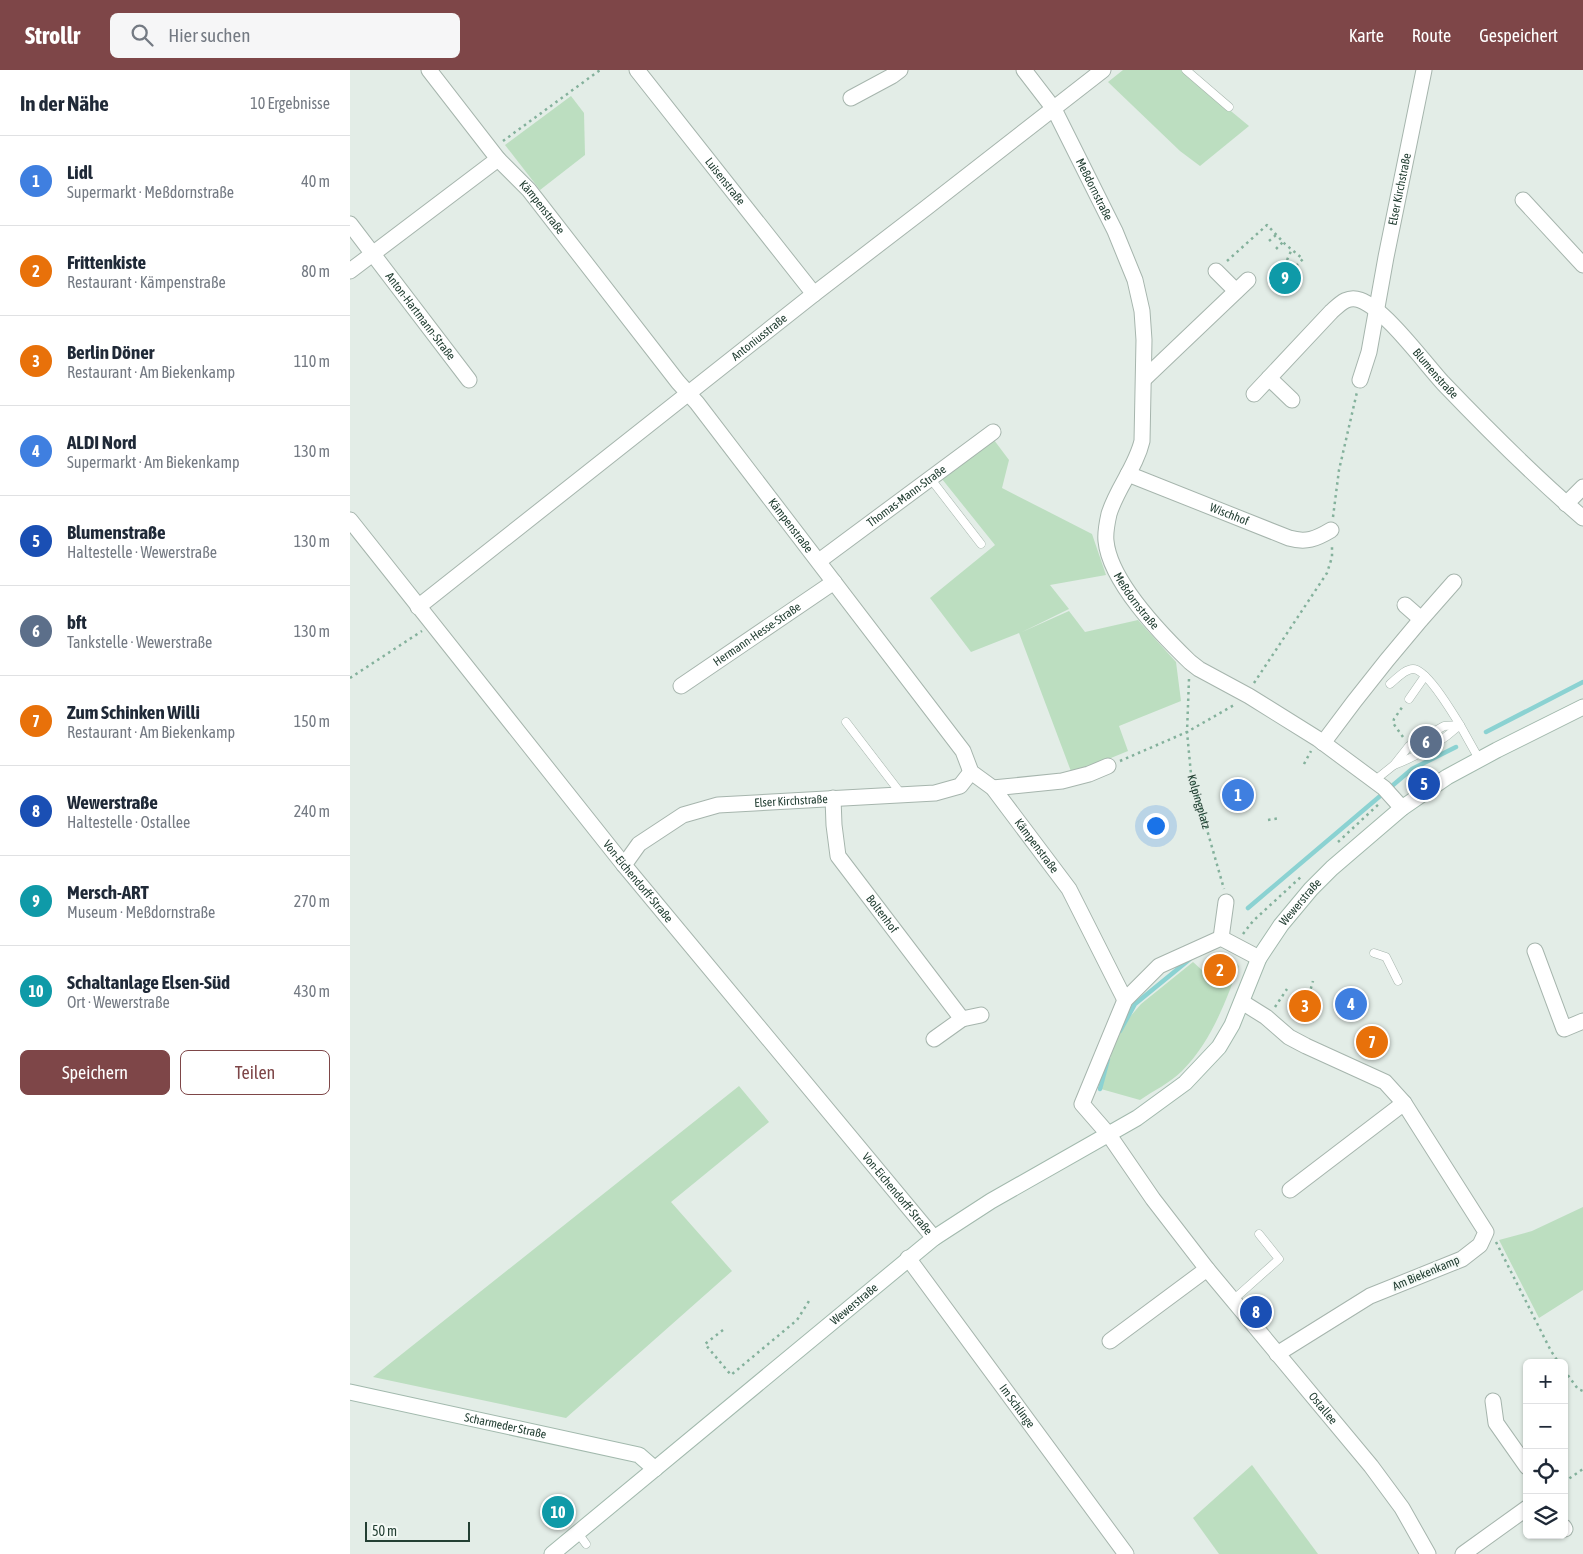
<!DOCTYPE html>
<html lang="de">
<meta charset="utf-8">
<style>
body{margin:0;font-family:"Asap Condensed",sans-serif;background:#f6f6f7;color:#1f2937}
.controls{position:absolute;right:15px;bottom:15px;display:grid;overflow:hidden;border-radius:8px;box-shadow:0 1px 4px #0004}
.controls button{width:45px;height:45px;display:grid;place-items:center;padding:0;border:0;border-bottom:1px solid #e0e1e3;background:#fff;color:#1f2937;font:25px sans-serif}
.scale{position:absolute;left:15px;bottom:12px;width:105px;box-sizing:border-box;padding-left:5px;border:2px solid #233f33;border-top:0;font-size:14px;line-height:18px;white-space:nowrap;color:#233f33;-webkit-text-stroke:4px #f4faf6;paint-order:stroke}
.you{position:absolute;left:805px;top:755px;width:18px;height:18px;margin:-12px;border:4px solid #fff;border-radius:50%;background:#1a73e8;box-shadow:0 0 0 8px #1a73e833}
.badge{display:grid;place-items:center;width:32px;height:32px;border-radius:50%;background:#7e4648;color:#fff;font-size:16px;font-weight:700}
.pin{position:absolute;translate:-50% -50%;border:2px solid #fff;box-shadow:0 1px 5px #0006}
.list{margin:0;padding:0;list-style:none}
h2{display:flex;justify-content:space-between;align-items:center;height:65px;margin:0;padding:0 20px;font-size:21px}
h2 small{font-size:16px;font-weight:400;color:#747a83}
.list li{display:grid;grid-template-columns:32px 1fr auto;gap:15px;align-items:center;box-sizing:border-box;height:90px;padding:0 20px;border-top:1px solid #e0e1e3}
.list b{display:block;font-size:19px;white-space:nowrap}
.list p{margin:0;font-size:16px;white-space:nowrap;color:#747a83}
.list em{font-size:16px;font-style:normal;color:#747a83}
.actions{display:flex;gap:10px;padding:15px 20px}
.actions a{flex:1;padding:11px 0;border:1px solid #7e4648;border-radius:8px;text-align:center;font-size:18px;color:#7e4648}
.actions .main{background:#7e4648;color:#fff}
.icon{flex:none;width:28px;height:28px;fill:none;stroke:currentColor;stroke-width:2;stroke-linecap:round;stroke-linejoin:round}
.map{position:relative;flex:none;width:1233px;height:1484px;overflow:hidden}
header{display:flex;align-items:center;gap:30px;box-sizing:border-box;height:70px;padding:0 25px;background:#7e4648;color:#fff}
header strong{font-size:24px}
nav{display:flex;gap:28px;margin-inline-start:auto;font-size:18px}
.search{width:350px;height:45px;background:#f6f6f7;display:flex;align-items:center;gap:12px;box-sizing:border-box;padding:0 18px;border-radius:8px;color:#747a83;font-size:19px}
main{display:flex}
aside{flex:1;background:#fff}
.map>svg:first-child{display:block}
.green{fill:#bcdec0}
.lines{fill:none;stroke-linecap:round;stroke-linejoin:round}
.stream{stroke:#8bd2d2;stroke-width:4.5}
.lane-casing{stroke:#a6b5ad;stroke-width:9}
.street-casing{stroke:#a6b5ad;stroke-width:17}
.secondary-casing{stroke:#a2b9ad;stroke-width:17}
.path{stroke:#84b19c;stroke-width:2.5;stroke-dasharray:2.5 4;stroke-linecap:butt}
.lane{stroke:#fff;stroke-width:8}
.street{stroke:#fff;stroke-width:15}
.secondary{stroke:#fff;stroke-width:15}
.labels{text-anchor:middle;dominant-baseline:central;stroke-width:4;stroke-linejoin:round;paint-order:stroke}
.street-label{font-size:12px;fill:#233f33;stroke:#f4faf6}
</style>
<header>
<strong>Strollr</strong>
<div class="search"><svg class="icon" aria-label="search" viewBox="0 0 24 24"><circle cx="10" cy="10" r="6"/><path d="M15 15l6 6"/></svg>Hier suchen</div>
<nav><a>Karte</a><a>Route</a><a>Gespeichert</a></nav>
</header>
<main>
<aside>
<h2>In der Nähe<small>10 Ergebnisse</small></h2>
<ul class="list">
<li><span class="badge" style="background:#3f7fe0">1</span><div><b>Lidl</b><p>Supermarkt · Meßdornstraße</p></div><em>40 m</em></li>
<li><span class="badge" style="background:#e8710a">2</span><div><b>Frittenkiste</b><p>Restaurant · Kämpenstraße</p></div><em>80 m</em></li>
<li><span class="badge" style="background:#e8710a">3</span><div><b>Berlin Döner</b><p>Restaurant · Am Biekenkamp</p></div><em>110 m</em></li>
<li><span class="badge" style="background:#3f7fe0">4</span><div><b>ALDI Nord</b><p>Supermarkt · Am Biekenkamp</p></div><em>130 m</em></li>
<li><span class="badge" style="background:#1a4fb4">5</span><div><b>Blumenstraße</b><p>Haltestelle · Wewerstraße</p></div><em>130 m</em></li>
<li><span class="badge" style="background:#5c6f8a">6</span><div><b>bft</b><p>Tankstelle · Wewerstraße</p></div><em>130 m</em></li>
<li><span class="badge" style="background:#e8710a">7</span><div><b>Zum Schinken Willi</b><p>Restaurant · Am Biekenkamp</p></div><em>150 m</em></li>
<li><span class="badge" style="background:#1a4fb4">8</span><div><b>Wewerstraße</b><p>Haltestelle · Ostallee</p></div><em>240 m</em></li>
<li><span class="badge" style="background:#0f9aa8">9</span><div><b>Mersch-ART</b><p>Museum · Meßdornstraße</p></div><em>270 m</em></li>
<li><span class="badge" style="background:#0f9aa8">10</span><div><b>Schaltanlage Elsen-Süd</b><p>Ort · Wewerstraße</p></div><em>430 m</em></li>
</ul>
<div class="actions"><a class="main">Speichern</a><a>Teilen</a></div>
</aside>
<div class="map">
<svg width="1233" height="1484" viewBox="0 0 1233 1484">
<rect width="100%" height="100%" fill="#e3ede7"/>
<g class="green">
<path d="M 773,0 L 831,0 L 899,56 L 850,96 L 830,81 L 758,12 Z"/>
<path d="M 221,26 L 234,43 L 235,85 L 190,120 L 155,75 Z"/>
<path d="M 644,370 L 659,390 L 652,418 L 742,464 L 756,505 L 700,515 L 719,539 L 672,562 L 719,541 L 735,562 L 788,550 L 826,592 L 831,631 L 769,656 L 778,681 L 722,704 L 669,563 L 621,582 L 580,528 L 645,475 L 592,409 Z"/>
<path d="M 884,891 L 889,896 C 875,933 861,972 832,1001 C 820,1013 803,1021 790,1030 L 751,1019 L 765,972 L 779,948 L 791,934 L 843,892 L 864,911 Z"/>
<path d="M 389,1016 L 419,1052 L 321,1132 L 382,1201 L 216,1348 L 23,1307 Z"/>
<path d="M 1233,1137 L 1233,1220 L 1189,1248 L 1149,1170 L 1182,1161 Z"/>
<path d="M 902,1395 L 968,1484 L 869,1484 L 843,1448 Z"/>
</g>
<g class="lines">
<g class="stream">
<path d="M 1136,662 L 1233,612"/>
<path d="M 898,838 L 1062,699 L 1106,677"/>
<path d="M 770,961 L 785,934 L 840,889"/>
<path d="M 750,1019 L 758,989"/>
</g>
<defs>
<g id="lane">
<path d="M 836,0 L 879,37"/>
<path d="M 580,408 L 631,474"/>
<path d="M 1040,614 C 1046,609 1055,599 1063,599 C 1077,599 1103,644 1110,655 C 1091,672 1068,686 1044,695"/>
<path d="M 1059,629 L 1075,606"/>
<path d="M 496,652 L 552,725"/>
<path d="M 1024,711 L 1044,695 L 1059,676 L 1094,656 L 1110,655 L 1129,689"/>
<path d="M 1024,883 L 1036,887 L 1048,911"/>
<path d="M 883,1230 L 929,1189 L 909,1164"/>
<path d="M 228,1463 L 236,1474"/>
</g>
<g id="street">
<path id="s2" d="M 79,0 L 148,89 L 179,120 L 328,312 L 347,333 L 613,681 L 621,702 L 643,718 L 719,819 L 775,930"/>
<path id="s3" d="M 287,0 L 464,224"/>
<path id="s4" d="M 674,0 L 704,39 L 765,161 L 785,210 L 792,241 L 794,270 L 792,371 C 786,397 767,418 759,444 C 757,453 755,462 756,471 C 760,512 811,564 840,592 L 849,599 L 899,626 L 968,669 L 1034,718 L 1052,738"/>
<path d="M 501,28 L 542,6 L 550,0"/>
<path d="M 1173,130 L 1233,195"/>
<path id="s5" d="M 0,154 L 119,310"/>
<path d="M 0,201 L 148,89"/>
<path d="M 866,201 L 886,221"/>
<path d="M 795,308 L 898,210"/>
<path d="M 919,308 L 942,330"/>
<path id="s6" d="M 1010,310 L 1019,282 L 1036,187 L 1074,0"/>
<path id="s7" d="M 904,324 L 981,242 C 989,235 997,225 1010,230 C 1035,239 1073,291 1093,313 C 1138,360 1184,406 1233,448"/>
<path id="s8" d="M 778,404 L 939,468 C 956,473 966,469 981,460"/>
<path d="M 1216,434 L 1233,417"/>
<path id="s9" d="M 0,450 L 274,795 L 584,1168"/>
<path id="s10" d="M 469,491 L 643,362"/>
<path d="M 1055,535 L 1071,549"/>
<path id="s11" d="M 68,537 L 464,224 L 576,138 L 753,0"/>
<path id="s12" d="M 331,616 L 484,512"/>
<path d="M 973,673 C 1014,617 1057,564 1104,512"/>
<path d="M 643,718 L 712,711 L 739,704 L 758,696"/>
<path id="s13" d="M 483,728 L 484,755 L 488,786 L 612,949 L 584,969"/>
<path id="s14" d="M 274,795 L 289,774 L 333,745 L 368,735 L 585,723 L 610,716 L 621,702"/>
<path d="M 871,868 L 876,832"/>
<path d="M 1185,881 L 1214,959 L 1233,951"/>
<path id="s15" d="M 909,888 L 871,868 L 809,896 L 775,930 L 732,1034 L 759,1065 L 803,1129 L 857,1199 L 1021,1396 L 1052,1438 L 1078,1484"/>
<path d="M 892,932 L 916,947 L 939,967 L 956,976 L 1035,1012 L 1054,1033 L 1136,1162 L 1130,1175 L 1112,1189 L 1020,1226 L 927,1284"/>
<path d="M 612,949 L 631,945"/>
<path d="M 940,1120 L 1054,1033"/>
<path id="s16" d="M 558,1188 L 776,1484"/>
<path d="M 760,1271 L 857,1199"/>
<path d="M 1143,1331 L 1146,1353 L 1177,1397"/>
<path d="M 1214,1457 L 1215,1459"/>
<path d="M 1113,1484 L 1177,1438"/>
</g>
<g id="secondary">
<path id="s17" d="M 0,1322 L 289,1385 L 305,1399"/>
<path id="s18" d="M 202,1484 L 584,1168 L 641,1131 L 787,1048 L 835,1013 L 869,977 L 882,955 L 909,888 L 931,855 L 961,819 L 982,798 L 1052,738 L 1097,707 L 1147,680 L 1233,637"/>
</g>
</defs>
<use href="#lane" class="lane-casing"/>
<use href="#street" class="street-casing"/>
<use href="#secondary" class="secondary-casing"/>
<g class="path">
<path d="M 153,71 L 250,0"/>
<path d="M 919,171 L 926,165"/>
<path d="M 926,179 L 933,172"/>
<path d="M 937,190 L 942,179"/>
<path d="M 877,191 L 917,155 L 935,174 L 953,189 L 944,198"/>
<path d="M 983,447 L 989,400 L 1007,322"/>
<path d="M 0,608 L 72,561"/>
<path id="s1" d="M 839,609 L 837,662 L 841,704 L 874,819"/>
<path d="M 904,613 L 977,503 L 982,487 L 982,474"/>
<path d="M 1053,667 L 1043,653 L 1044,649 L 1053,636"/>
<path d="M 770,691 L 837,662 L 884,635"/>
<path d="M 954,694 L 961,681"/>
<path d="M 918,750 L 930,748"/>
<path d="M 988,772 L 1030,733"/>
<path d="M 893,864 L 903,851 L 953,805"/>
<path d="M 959,925 L 963,911"/>
<path d="M 925,937 L 937,919"/>
<path d="M 1146,1172 L 1201,1281 L 1209,1293"/>
<path d="M 373,1260 L 355,1274 L 381,1305 L 447,1250 L 459,1231"/>
<path d="M 1214,1300 L 1228,1319 L 1233,1321"/>
<path d="M 1214,1412 L 1233,1399"/>
</g>
<use href="#lane" class="lane"/>
<use href="#street" class="street"/>
<use href="#secondary" class="secondary"/>
</g>
<g class="labels">
<g class="street-label">
<text stroke="none"><textPath href="#s3" startOffset="142">Luisenstraße</textPath></text>
<text stroke="none"><textPath href="#s4" startOffset="139">Meßdornstraße</textPath></text>
<text stroke="none"><textPath href="#s6" startOffset="195">Elser Kirchstraße</textPath></text>
<text stroke="none"><textPath href="#s2" startOffset="178">Kämpenstraße</textPath></text>
<text stroke="none"><textPath href="#s5" startOffset="116">Anton-Hartmann-Straße</textPath></text>
<text stroke="none"><textPath href="#s11" startOffset="435">Antoniusstraße</textPath></text>
<text stroke="none"><textPath href="#s7" startOffset="252">Blumenstraße</textPath></text>
<text stroke="none"><textPath href="#s10" startOffset="109">Thomas-Mann-Straße</textPath></text>
<text stroke="none"><textPath href="#s8" startOffset="109">Wischhof</textPath></text>
<text stroke="none"><textPath href="#s2" startOffset="582">Kämpenstraße</textPath></text>
<text stroke="none"><textPath href="#s4" startOffset="576">Meßdornstraße</textPath></text>
<text stroke="none"><textPath href="#s12" startOffset="92">Hermann-Hesse-Straße</textPath></text>
<text stroke="none"><textPath href="#s14" startOffset="188">Elser Kirchstraße</textPath></text>
<text stroke="none"><textPath href="#s1" startOffset="124">Kolpingplatz</textPath></text>
<text stroke="none"><textPath href="#s2" startOffset="988">Kämpenstraße</textPath></text>
<text stroke="none"><textPath href="#s9" startOffset="462">Von-Eichendorff-Straße</textPath></text>
<text stroke="none"><textPath href="#s18" startOffset="1008">Wewerstraße</textPath></text>
<text stroke="none"><textPath href="#s13" startOffset="131">Boltenhof</textPath></text>
<text stroke="none"><textPath href="#s9" startOffset="868">Von-Eichendorff-Straße</textPath></text>
<text transform="translate(1076 1203) rotate(-23)">Am Biekenkamp</text>
<text stroke="none"><textPath href="#s18" startOffset="392">Wewerstraße</textPath></text>
<text stroke="none"><textPath href="#s16" startOffset="184">Im Schlinge</textPath></text>
<text stroke="none"><textPath href="#s15" startOffset="660">Ostallee</textPath></text>
<text stroke="none"><textPath href="#s17" startOffset="159">Scharmeder Straße</textPath></text>
</g>
</g>
</svg>
<div class="controls">
<button>+</button>
<button>−</button>
<button><svg class="icon" aria-label="locate" viewBox="0 0 24 24"><circle cx="12" cy="12" r="6"/><path d="M12 2v4M12 18v4M2 12h4M18 12h4"/></svg></button>
<button><svg class="icon" aria-label="layers" viewBox="0 0 24 24"><path d="M12 4l9 5-9 5-9-5zM3 14l9 5 9-5"/></svg></button>
</div>
<div class="scale">50 m</div>
<div class="you"></div>
<div class="pin badge" style="left:888px;top:725px;background:#3f7fe0">1</div>
<div class="pin badge" style="left:870px;top:900px;background:#e8710a">2</div>
<div class="pin badge" style="left:955px;top:936px;background:#e8710a">3</div>
<div class="pin badge" style="left:1001px;top:934px;background:#3f7fe0">4</div>
<div class="pin badge" style="left:1074px;top:714px;background:#1a4fb4">5</div>
<div class="pin badge" style="left:1076px;top:672px;background:#5c6f8a">6</div>
<div class="pin badge" style="left:1022px;top:972px;background:#e8710a">7</div>
<div class="pin badge" style="left:906px;top:1242px;background:#1a4fb4">8</div>
<div class="pin badge" style="left:935px;top:208px;background:#0f9aa8">9</div>
<div class="pin badge" style="left:208px;top:1442px;background:#0f9aa8">10</div>
</div>
</main>
